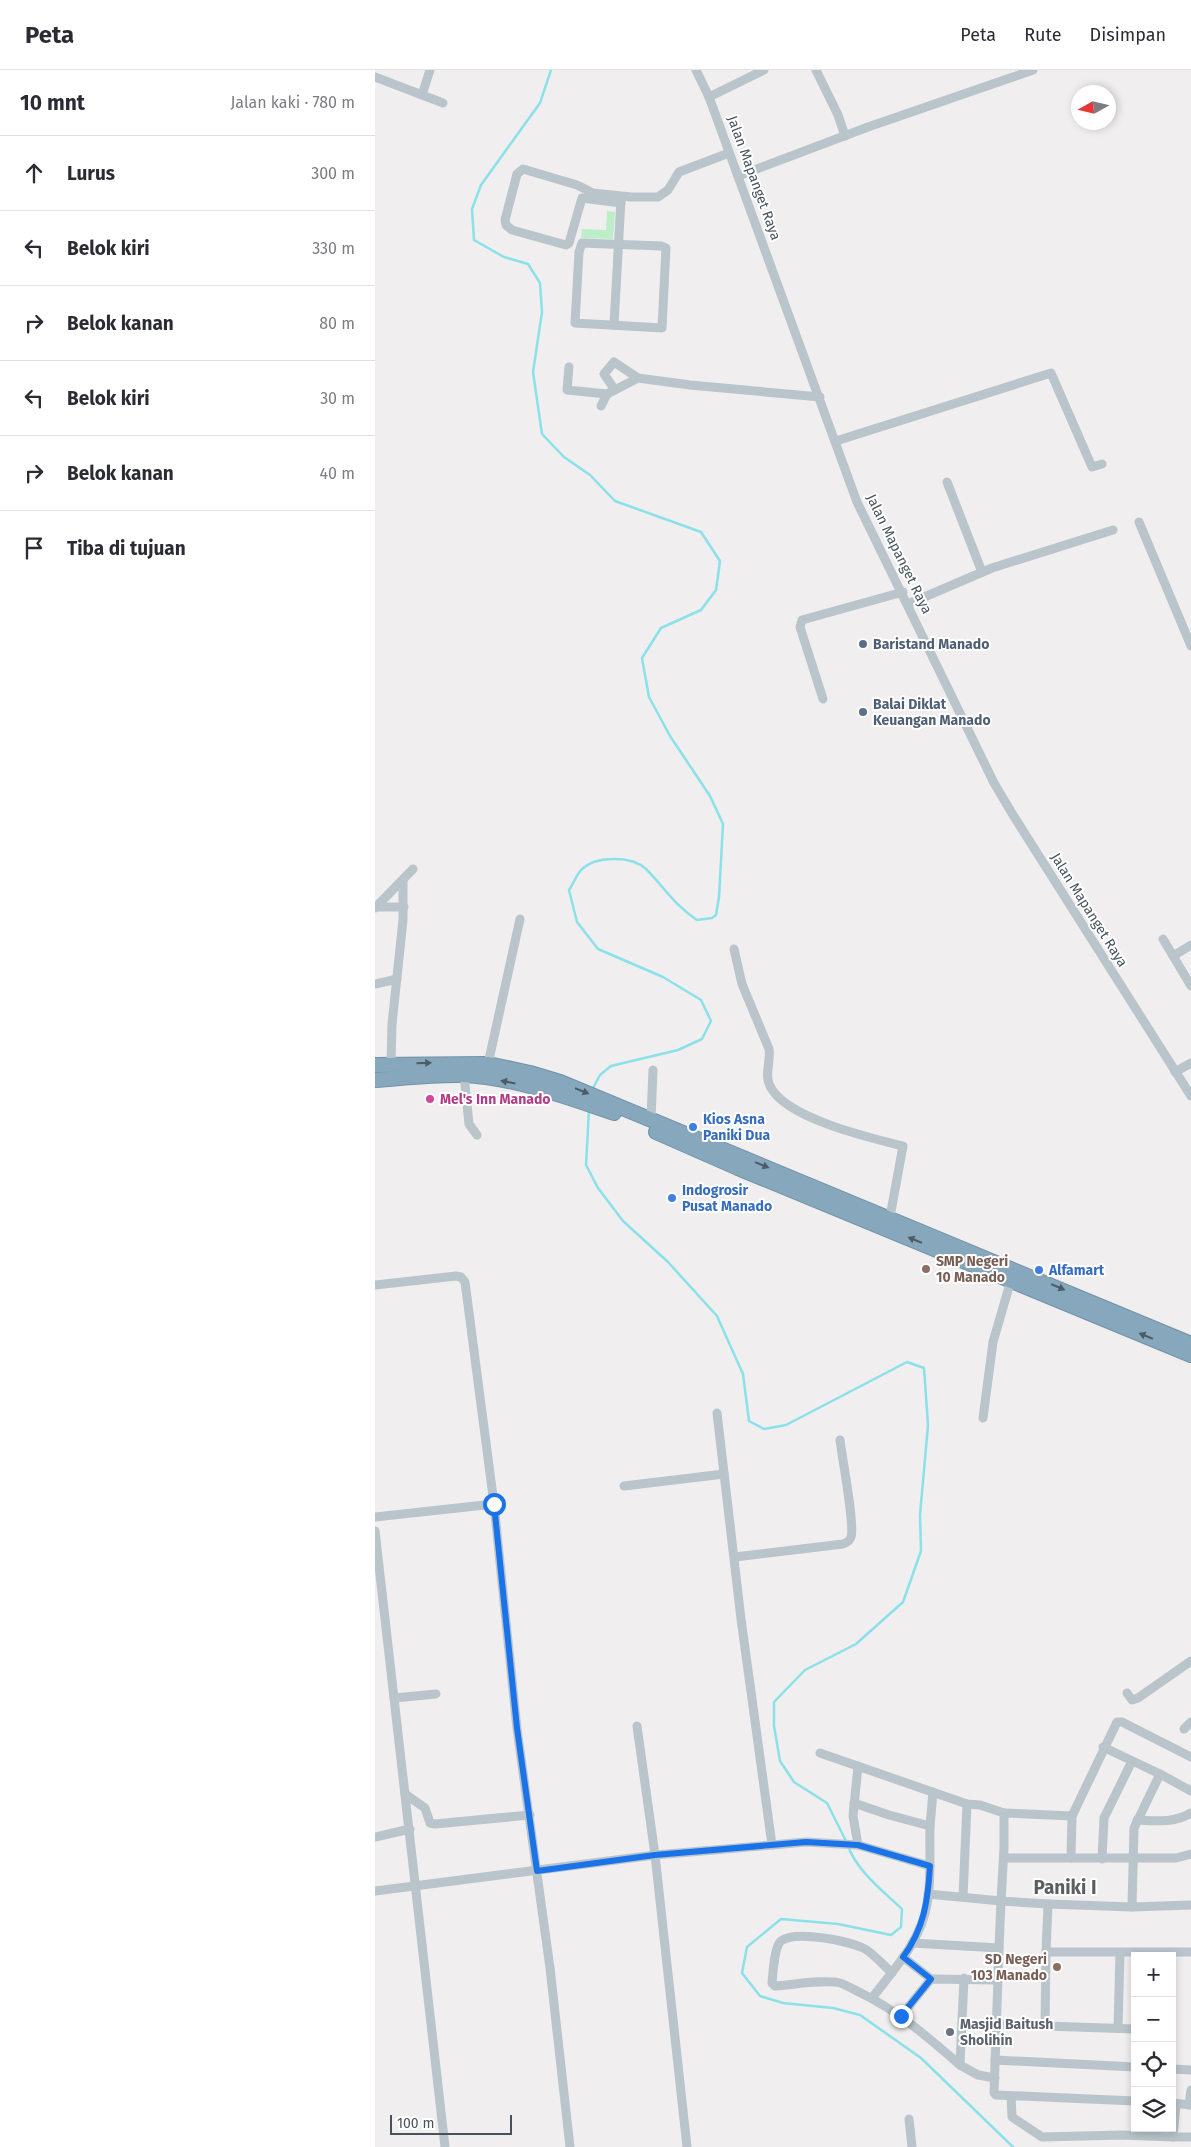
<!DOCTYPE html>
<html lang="id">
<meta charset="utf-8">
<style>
body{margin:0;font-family:"Fira Sans",sans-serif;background:#f7f7f7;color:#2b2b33}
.controls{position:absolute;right:15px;bottom:15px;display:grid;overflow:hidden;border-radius:0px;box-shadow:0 2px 8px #0003}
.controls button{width:45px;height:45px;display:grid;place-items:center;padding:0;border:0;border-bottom:1px solid #e1e1e2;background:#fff;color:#2b2b33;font:25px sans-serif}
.compass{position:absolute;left:696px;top:15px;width:45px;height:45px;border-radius:50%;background:#fff;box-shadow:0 2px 8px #0003;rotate:262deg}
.scale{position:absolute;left:15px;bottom:12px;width:122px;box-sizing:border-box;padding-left:5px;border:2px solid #46535b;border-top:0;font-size:14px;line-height:18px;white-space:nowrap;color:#46535b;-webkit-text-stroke:4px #fff;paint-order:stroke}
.stop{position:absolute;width:15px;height:15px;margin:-11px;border:4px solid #1a73e8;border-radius:50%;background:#fff}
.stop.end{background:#1a73e8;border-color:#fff;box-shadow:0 1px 5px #0008}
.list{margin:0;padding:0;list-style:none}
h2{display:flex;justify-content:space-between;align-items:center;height:65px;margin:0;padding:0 20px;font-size:21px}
h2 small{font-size:16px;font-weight:400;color:#7c7c81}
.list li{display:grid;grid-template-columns:32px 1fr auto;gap:15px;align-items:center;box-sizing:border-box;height:75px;padding:0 20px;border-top:1px solid #e1e1e2}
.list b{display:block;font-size:19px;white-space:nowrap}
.list em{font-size:16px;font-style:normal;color:#7c7c81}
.icon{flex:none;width:28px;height:28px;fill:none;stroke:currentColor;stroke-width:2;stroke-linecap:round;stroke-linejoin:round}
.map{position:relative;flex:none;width:816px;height:2077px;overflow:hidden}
header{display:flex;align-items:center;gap:30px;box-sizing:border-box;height:70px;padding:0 25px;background:#fff;border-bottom:1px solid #e1e1e2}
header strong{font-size:24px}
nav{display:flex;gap:28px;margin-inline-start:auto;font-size:18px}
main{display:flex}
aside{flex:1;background:#fff}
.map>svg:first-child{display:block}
.green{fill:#bceec9}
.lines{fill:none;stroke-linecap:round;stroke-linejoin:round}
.stream{stroke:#8ae1ea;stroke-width:2.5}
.highway-casing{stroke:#7192a8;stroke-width:16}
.minor{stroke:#b9c4cb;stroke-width:9}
.highway{stroke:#86a7bc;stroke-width:14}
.oneway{fill:#4c5b65}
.route{stroke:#1a73e8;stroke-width:6}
.service-dot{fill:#5c6f8a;stroke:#fff;stroke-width:2}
.hotel-dot{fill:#d1479c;stroke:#fff;stroke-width:2}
.shop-dot{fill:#3f7fe0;stroke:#fff;stroke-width:2}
.education-dot{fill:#8d6e63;stroke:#fff;stroke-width:2}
.worship-dot{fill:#6b7280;stroke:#fff;stroke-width:2}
.labels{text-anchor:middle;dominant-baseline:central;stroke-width:4;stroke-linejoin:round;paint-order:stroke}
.street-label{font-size:14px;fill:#46535b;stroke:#fff}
.service-label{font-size:14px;font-weight:bold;fill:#4e5e75;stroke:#fff;text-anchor:start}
.hotel-label{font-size:14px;font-weight:bold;fill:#b23c85;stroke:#fff;text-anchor:start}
.shop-label{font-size:14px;font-weight:bold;fill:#366cbe;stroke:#fff;text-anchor:start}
.education-label{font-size:14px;font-weight:bold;fill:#785e54;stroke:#fff;text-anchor:start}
.worship-label{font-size:14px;font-weight:bold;fill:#5b616d;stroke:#fff;text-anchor:start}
.district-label{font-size:19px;font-weight:bold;fill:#5a5f62;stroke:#fff}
</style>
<header>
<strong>Peta</strong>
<nav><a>Peta</a><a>Rute</a><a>Disimpan</a></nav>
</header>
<main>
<aside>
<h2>10 mnt<small>Jalan kaki · 780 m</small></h2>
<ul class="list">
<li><svg class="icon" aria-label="ahead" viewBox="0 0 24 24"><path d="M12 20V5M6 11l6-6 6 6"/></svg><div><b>Lurus</b></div><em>300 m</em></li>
<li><svg class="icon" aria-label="left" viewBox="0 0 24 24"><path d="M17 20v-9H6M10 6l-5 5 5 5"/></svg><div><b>Belok kiri</b></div><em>330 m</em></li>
<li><svg class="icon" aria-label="right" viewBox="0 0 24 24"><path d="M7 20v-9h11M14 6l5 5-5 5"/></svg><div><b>Belok kanan</b></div><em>80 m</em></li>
<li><svg class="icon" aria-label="left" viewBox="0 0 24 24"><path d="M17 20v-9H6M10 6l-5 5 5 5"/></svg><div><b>Belok kiri</b></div><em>30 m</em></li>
<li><svg class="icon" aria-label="right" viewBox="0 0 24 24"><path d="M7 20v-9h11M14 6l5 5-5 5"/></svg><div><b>Belok kanan</b></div><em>40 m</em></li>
<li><svg class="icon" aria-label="arrive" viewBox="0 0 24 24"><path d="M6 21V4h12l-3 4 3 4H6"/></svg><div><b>Tiba di tujuan</b></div></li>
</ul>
</aside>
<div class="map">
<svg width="816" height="2077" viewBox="0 0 816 2077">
<rect width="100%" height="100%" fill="#f0eeee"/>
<path class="green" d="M 232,141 L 240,142 L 238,169 L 206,168 L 207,159 L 231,160 Z"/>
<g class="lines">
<g class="stream">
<path d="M 176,0 L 165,33 L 106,115 L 97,139 L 99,170 L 129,187 L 153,194 L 165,213 L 167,242 L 158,302 L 167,364 L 189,387 L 215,405 L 240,431 L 326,462 L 345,491 L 341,520 L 326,540 L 286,558 L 267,588 L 274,627 L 295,666 L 335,726 L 348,754 L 344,827 L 341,845 L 337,848 L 322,850 C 298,834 290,818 271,799 C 256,785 220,786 206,800 C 201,806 198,814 194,820 L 202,852 L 223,879 L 288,907 L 326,930 L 336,951 L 327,969 L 303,980 L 236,996 L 225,1005 L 217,1020"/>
<path d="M 214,1040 L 211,1095 L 223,1118 L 248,1151 L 293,1192 L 342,1246 L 368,1304 L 374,1351 L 389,1359 L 411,1355 L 532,1292 L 549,1298 L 553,1355 L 545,1445 L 546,1481 L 528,1532 L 481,1574 L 430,1600 L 399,1632 L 399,1656 L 405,1691 L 419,1712 L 452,1733 L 471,1771"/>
<path d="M 473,1776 C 482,1801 508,1821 527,1839 L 526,1857 L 516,1865 L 463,1854 L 406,1849 L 372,1877 L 367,1903 L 385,1926 L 408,1933 L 458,1938 L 485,1945 L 546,1988 L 638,2077"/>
</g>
<defs>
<g id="highway">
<path d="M 0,995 L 113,994 L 155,1003 L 185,1012 L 816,1274"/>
<path d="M 0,1010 C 29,1008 59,1004 88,1005 C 138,1007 192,1027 239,1043"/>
<path d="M 281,1062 L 363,1098 L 816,1285"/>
</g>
</defs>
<use href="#highway" class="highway-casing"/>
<g class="minor">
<path d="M 321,0 L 334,27 L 482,432 L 619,713 L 638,745 L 816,1026"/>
<path d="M 441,0 L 463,45 L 470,66"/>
<path d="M 0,7 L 68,33"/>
<path d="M 47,25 L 55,0"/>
<path d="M 334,27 L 389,0"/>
<path d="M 363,106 L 493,57 L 658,0"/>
<path d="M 246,133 L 207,128 L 194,173 L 191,175 L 137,160 L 131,155 L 130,150 L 142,104 L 148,99 L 202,115 L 218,123 L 256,127 L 283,127 L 293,120 L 304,102 L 354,83"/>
<path d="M 207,173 L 286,176 L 291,178 L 287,258 L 200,253 L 204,182 Z"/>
<path d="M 239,255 L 246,129"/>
<path d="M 194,297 L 192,320 L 232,324 L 226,336"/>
<path d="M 240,320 L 229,304 L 239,292 L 263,308"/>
<path d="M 232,324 L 263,308 L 315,315 L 445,327"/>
<path d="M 461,371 L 676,303 L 717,397 L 727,394"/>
<path d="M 572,412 L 607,502"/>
<path d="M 764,452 L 816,576"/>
<path d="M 533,534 L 617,498 L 738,460"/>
<path d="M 448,629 L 425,557 L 427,550 L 528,522"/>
<path d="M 1,837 L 29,837"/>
<path d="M 0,838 L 38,799"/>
<path d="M 788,869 L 816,916"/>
<path d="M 359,879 L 367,914 L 394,979 C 396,991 389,1005 395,1016 C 410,1048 495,1068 528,1076 L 515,1147"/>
<path d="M 798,886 L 816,875"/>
<path d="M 0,914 L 22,909"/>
<path d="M 16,994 L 17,954 L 28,850 L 28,811"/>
<path d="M 113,994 L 145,849"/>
<path d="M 800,1002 L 816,993"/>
<path d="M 89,1005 L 94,1054 L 102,1065"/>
<path d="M 276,1049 L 278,1000"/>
<path d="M 0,1215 L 81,1206 L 86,1207 L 90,1212 L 119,1434 L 0,1447"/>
<path d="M 608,1348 L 618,1272 L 636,1210"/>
<path d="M 249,1416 L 349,1404"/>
<path d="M 119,1434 L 142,1659 L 175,1898 L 195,2077"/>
<path d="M 0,1461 L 70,2077"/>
<path d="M 360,1487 L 468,1474 C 471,1473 475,1471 476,1467 C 480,1455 467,1387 465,1370"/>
<path d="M 752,1623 L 757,1630 L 763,1628 L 816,1591"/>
<path d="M 19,1628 L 61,1624"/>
<path d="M 262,1656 L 280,1785 L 312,2077"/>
<path d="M 809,1659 L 816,1652"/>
<path d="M 728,1677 L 785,1704 L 759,1758 L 757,1837 L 816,1835"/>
<path d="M 445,1683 L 592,1734 L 605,1735 L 629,1743 L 629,1778 L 626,1831 L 673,1834 L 671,1882"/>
<path d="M 483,1696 L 478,1746 L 483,1775 L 555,1796"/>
<path d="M 785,1704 L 816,1721"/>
<path d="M 30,1724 L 50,1738 L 55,1753 L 60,1754 L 155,1745"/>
<path d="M 479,1733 L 514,1745 L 555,1756 L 558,1722"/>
<path d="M 629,1743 L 697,1746"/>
<path d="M 762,1750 C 781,1751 799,1753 816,1743"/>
<path d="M 0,1767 L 35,1759"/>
<path d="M 397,1775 L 431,1772 L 483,1775"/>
<path d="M 629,1788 L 801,1788 L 816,1784"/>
<path d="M 696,1788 L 697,1746 L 742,1652 L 747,1652 L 816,1687"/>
<path d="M 727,1789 L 729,1748 L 757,1691"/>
<path d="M 0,1821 L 280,1785 L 397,1775 L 366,1549 L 342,1343"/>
<path d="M 553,1824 L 626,1831 L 624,1878"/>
<path d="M 588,1827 L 592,1734"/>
<path d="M 673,1834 L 757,1837"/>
<path d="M 537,1873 L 624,1878 L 619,2023 L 621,2025 L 760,2031"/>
<path d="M 528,1887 L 556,1909"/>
<path d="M 517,1903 C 508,1895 500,1885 490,1879 C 476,1871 420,1860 406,1871 C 399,1877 398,1904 397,1913 L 400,1916 C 417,1915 449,1909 465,1913 C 472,1915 479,1920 486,1923 C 523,1941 554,1968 585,1995"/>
<path d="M 589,1908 L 585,1995 L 603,2005 L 620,2008"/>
<path d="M 497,1928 C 513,1907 532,1886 543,1862 C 559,1831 554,1790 555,1756"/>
<path d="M 526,1946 L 556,1909 L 623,1910"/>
<path d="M 621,1954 L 670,1956 L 671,1882 L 816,1882"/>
<path d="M 670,1956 L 760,1959"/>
<path d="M 743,1958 L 745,1883"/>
<path d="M 620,1990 L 760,1997"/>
<path d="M 797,1999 L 816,2000"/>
<path d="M 636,2026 L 637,2047 L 667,2067 L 747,2065 L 798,2067"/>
<path d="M 797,2033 L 816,2035"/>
<path d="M 801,2034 L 798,2067 L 816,2067"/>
<path d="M 814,2035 L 816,2020"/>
<path d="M 534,2049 L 537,2077"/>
</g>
<use href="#highway" class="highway"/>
</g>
<defs><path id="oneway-solid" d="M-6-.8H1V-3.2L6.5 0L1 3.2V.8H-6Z" transform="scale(1.25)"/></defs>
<g class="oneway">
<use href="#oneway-solid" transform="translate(49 993) rotate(-1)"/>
<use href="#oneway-solid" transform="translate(133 1012) rotate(-169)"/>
<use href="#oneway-solid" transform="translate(207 1021) rotate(22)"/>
<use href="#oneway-solid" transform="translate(387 1095) rotate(22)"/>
<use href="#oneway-solid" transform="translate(540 1170) rotate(-158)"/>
<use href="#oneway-solid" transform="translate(683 1217) rotate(23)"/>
<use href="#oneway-solid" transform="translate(771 1266) rotate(-158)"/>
</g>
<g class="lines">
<path class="route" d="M 119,1434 L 142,1658 L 162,1801 L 280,1785 L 431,1772 L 483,1775 L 555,1796 C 553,1830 549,1859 528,1887 L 556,1909 L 526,1946"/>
</g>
<g class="service-dot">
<circle cx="488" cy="574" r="5"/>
<circle cx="488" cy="642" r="5"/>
</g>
<circle class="hotel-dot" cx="55" cy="1029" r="5"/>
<g class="shop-dot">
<circle cx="318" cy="1057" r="5"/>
<circle cx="297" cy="1128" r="5"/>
<circle cx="664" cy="1200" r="5"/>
</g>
<g class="education-dot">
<circle cx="551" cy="1199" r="5"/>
<circle cx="682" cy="1897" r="5"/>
</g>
<circle class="worship-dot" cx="575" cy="1962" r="5"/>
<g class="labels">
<g class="street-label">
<text transform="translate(379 108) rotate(70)">Jalan Mapanget Raya</text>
<text transform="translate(524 484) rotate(64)">Jalan Mapanget Raya</text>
<text transform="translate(714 840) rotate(58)">Jalan Mapanget Raya</text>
</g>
<g class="service-label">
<text x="498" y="574">Baristand Manado</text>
<text x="498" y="634">Balai Diklat<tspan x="498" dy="16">Keuangan Manado</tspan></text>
</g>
<g class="hotel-label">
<text x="65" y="1029">Mel's Inn Manado</text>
</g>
<g class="shop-label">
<text x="328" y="1049">Kios Asna<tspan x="328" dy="16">Paniki Dua</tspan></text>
<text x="307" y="1120">Indogrosir<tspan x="307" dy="16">Pusat Manado</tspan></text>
<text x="674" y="1200">Alfamart</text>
</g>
<g class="education-label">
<text x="561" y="1191">SMP Negeri<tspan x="561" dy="16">10 Manado</tspan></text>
<text x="672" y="1889" text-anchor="end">SD Negeri<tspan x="672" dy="16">103 Manado</tspan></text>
</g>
<g class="worship-label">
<text x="585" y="1954">Masjid Baitush<tspan x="585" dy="16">Sholihin</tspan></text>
</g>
<g class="district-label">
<text x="690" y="1817">Paniki I</text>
</g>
</g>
</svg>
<div class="controls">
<button>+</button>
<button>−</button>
<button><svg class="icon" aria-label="locate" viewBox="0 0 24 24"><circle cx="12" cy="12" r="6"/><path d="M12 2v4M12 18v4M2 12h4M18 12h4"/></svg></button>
<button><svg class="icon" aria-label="layers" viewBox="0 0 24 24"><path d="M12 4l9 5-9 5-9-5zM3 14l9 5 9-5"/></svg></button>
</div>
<svg class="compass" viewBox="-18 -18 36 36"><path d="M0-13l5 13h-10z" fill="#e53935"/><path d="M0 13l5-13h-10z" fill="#7c7c81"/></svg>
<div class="scale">100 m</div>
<div class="stop" style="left:119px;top:1434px"></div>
<div class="stop end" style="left:526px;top:1946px"></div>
</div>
</main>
